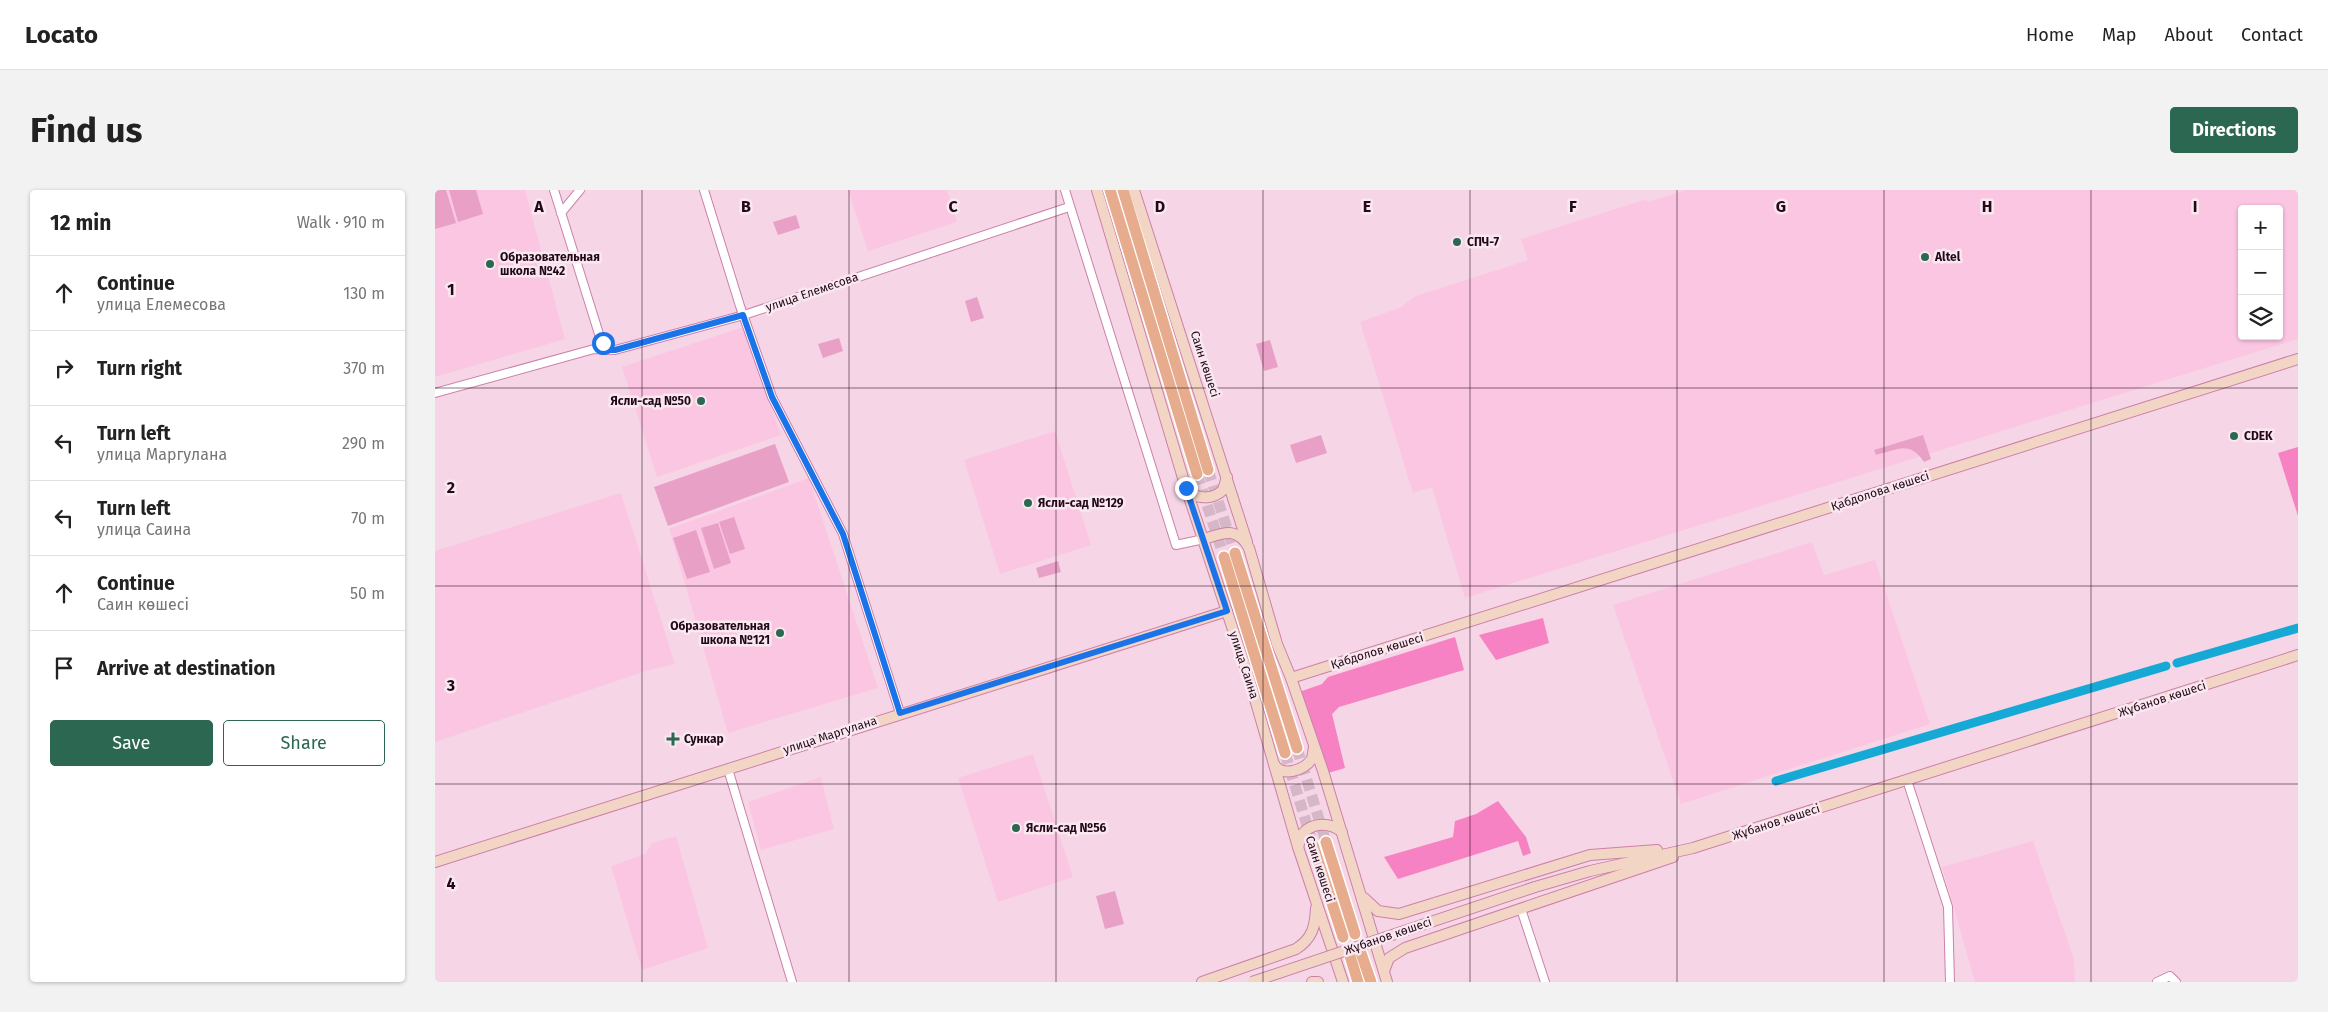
<!DOCTYPE html>
<meta charset="utf-8">
<style>
body{margin:0;font-family:"Fira Sans",sans-serif;background:#f2f2f2;color:#222}
.controls{position:absolute;right:15px;top:15px;display:grid;overflow:hidden;border-radius:5px;box-shadow:0 1px 4px #0004}
.controls button{width:45px;height:45px;display:grid;place-items:center;padding:0;border:0;border-bottom:1px solid #e0e0e0;background:#fff;color:#222;font:25px sans-serif}
.stop{position:absolute;width:15px;height:15px;margin:-11px;border:4px solid #1a73e8;border-radius:50%;background:#fff}
.stop.end{background:#1a73e8;border-color:#fff;box-shadow:0 1px 5px #0008}
.list{margin:0;padding:0;list-style:none}
h2{display:flex;justify-content:space-between;align-items:center;height:65px;margin:0;padding:0 20px;font-size:21px}
h2 small{font-size:16px;font-weight:400;color:#767676}
.list li{display:grid;grid-template-columns:32px 1fr auto;gap:15px;align-items:center;box-sizing:border-box;height:75px;padding:0 20px;border-top:1px solid #e0e0e0}
.list b{display:block;font-size:19px;white-space:nowrap}
.list p{margin:0;font-size:16px;white-space:nowrap;color:#767676}
.list em{font-size:16px;font-style:normal;color:#767676}
.actions{display:flex;gap:10px;padding:15px 20px}
.actions a{flex:1;padding:11px 0;border:1px solid #2c6752;border-radius:5px;text-align:center;font-size:18px;color:#2c6752}
.actions .main{background:#2c6752;color:#fff}
.icon{flex:none;width:28px;height:28px;fill:none;stroke:currentColor;stroke-width:2;stroke-linecap:round;stroke-linejoin:round}
.map{position:relative;flex:none;width:1863px;height:792px;overflow:hidden;border-radius:5px}
header{display:flex;align-items:center;gap:30px;box-sizing:border-box;height:70px;padding:0 25px;background:#fff;border-bottom:1px solid #e0e0e0}
header strong{font-size:24px}
nav{display:flex;gap:28px;margin-inline-start:auto;font-size:18px}
.intro{display:flex;align-items:center;justify-content:space-between;box-sizing:border-box;height:120px;padding:0 30px}
h1{margin:0;font-size:35px}
.button{padding:12px 22px;border-radius:5px;background:#2c6752;color:#fff;font-size:18px;font-weight:700}
main{display:flex;gap:30px;padding:0 30px}
aside{flex:1;background:#fff;border-radius:5px;box-shadow:0 1px 4px #0004}
.map>svg:first-child{display:block}
.built{fill:#fbc6e1;fill-rule:evenodd}
.green{fill:#e8a0c6}
.forest{fill:#f682c3}
.lines{fill:none;stroke-linecap:round;stroke-linejoin:round}
.canal{stroke:#17a9d6;stroke-width:9}
.primary-tunnel{stroke:#d6b7c7;stroke-width:11;stroke-dasharray:11 5.5;stroke-linecap:butt}
.street-casing{stroke:#cb81a9;stroke-width:10}
.secondary-casing{stroke:#cb81a9;stroke-width:12}
.primary-casing{stroke:#fff;stroke-width:14}
.street{stroke:#fff;stroke-width:8}
.secondary{stroke:#f3d5c6;stroke-width:10}
.primary{stroke:#e7ac8d;stroke-width:11}
.secondary-bridge-casing{stroke:#cb81a9;stroke-width:12;stroke-linecap:butt}
.secondary-bridge{stroke:#f3d5c6;stroke-width:10}
.route{stroke:#1a73e8;stroke-width:6}
.grid{fill:none;stroke:#240819;stroke-width:1;stroke-opacity:0.55}
.poi-dot{fill:#2c6752;stroke:#f9e8f0;stroke-width:2}
.labels{text-anchor:middle;dominant-baseline:central;stroke-width:5;stroke-linejoin:round;paint-order:stroke}
.poi-label{font-size:12px;font-weight:bold;fill:#240819;stroke:#f9e8f0;text-anchor:start}
.street-label{font-size:12px;fill:#240819;stroke:#f9e8f0}
.grid-label{font-size:16px;text-anchor:middle;font-weight:bold;fill:#240819;stroke:#f9e8f0;stroke-width:5;stroke-linejoin:round;paint-order:stroke}
</style>
<header>
<strong>Locato</strong>
<nav><a>Home</a><a>Map</a><a>About</a><a>Contact</a></nav>
</header>
<div class="intro"><h1>Find us</h1><a class="button">Directions</a></div>
<main>
<aside>
<h2>12 min<small>Walk · 910 m</small></h2>
<ul class="list">
<li><svg class="icon" aria-label="ahead" viewBox="0 0 24 24"><path d="M12 20V5M6 11l6-6 6 6"/></svg><div><b>Continue</b><p>улица Елемесова</p></div><em>130 m</em></li>
<li><svg class="icon" aria-label="right" viewBox="0 0 24 24"><path d="M7 20v-9h11M14 6l5 5-5 5"/></svg><div><b>Turn right</b></div><em>370 m</em></li>
<li><svg class="icon" aria-label="left" viewBox="0 0 24 24"><path d="M17 20v-9H6M10 6l-5 5 5 5"/></svg><div><b>Turn left</b><p>улица Маргулана</p></div><em>290 m</em></li>
<li><svg class="icon" aria-label="left" viewBox="0 0 24 24"><path d="M17 20v-9H6M10 6l-5 5 5 5"/></svg><div><b>Turn left</b><p>улица Саина</p></div><em>70 m</em></li>
<li><svg class="icon" aria-label="ahead" viewBox="0 0 24 24"><path d="M12 20V5M6 11l6-6 6 6"/></svg><div><b>Continue</b><p>Саин көшесі</p></div><em>50 m</em></li>
<li><svg class="icon" aria-label="arrive" viewBox="0 0 24 24"><path d="M6 21V4h12l-3 4 3 4H6"/></svg><div><b>Arrive at destination</b></div></li>
</ul>
<div class="actions"><a class="main">Save</a><a>Share</a></div>
</aside>
<div class="map">
<svg width="1863" height="792" viewBox="0 0 1863 792">
<rect width="100%" height="100%" fill="#f6d6e6"/>
<g class="built">
<path d="M 0,0 L 90,0 L 130,149 L 0,187 Z"/>
<path d="M 413,0 L 512,0 L 522,32 L 433,61 Z"/>
<path d="M 1251,0 L 1863,0 L 1863,149 L 1030,408 L 997,297 L 978,303 L 925,132 L 964,118 L 981,106 L 1093,70 L 1086,49 L 1212,9 L 1213,12 ZM 1807,19 L 1844,19 L 1844,146 L 1807,146 Z"/>
<path d="M 308,137 L 346,245 L 222,287 L 187,177 Z"/>
<path d="M 620,241 L 656,355 L 565,384 L 529,270 Z"/>
<path d="M 374,288 L 443,498 L 293,543 L 234,339 Z"/>
<path d="M 186,303 L 240,474 L 211,481 L 0,552 L 0,361 Z"/>
<path d="M 1377,352 L 1389,385 L 1440,370 L 1495,534 L 1246,614 L 1178,415 Z"/>
<path d="M 598,564 L 638,687 L 563,712 L 523,588 Z"/>
<path d="M 386,587 L 399,639 L 326,660 L 313,612 Z"/>
<path d="M 241,646 L 273,758 L 207,780 L 176,676 L 210,664 L 217,653 Z"/>
<path d="M 1598,651 L 1639,769 L 1640,792 L 1540,792 L 1507,677 Z"/>
</g>
<g class="green">
<path d="M 0,0 L 11,0 L 21,33 L 0,39 Z"/>
<path d="M 14,0 L 41,0 L 48,24 L 23,32 Z"/>
<path d="M 361,25 L 365,38 L 343,45 L 338,32 Z"/>
<path d="M 542,107 L 549,128 L 536,132 L 530,111 Z"/>
<path d="M 404,148 L 408,161 L 388,168 L 383,154 Z"/>
<path d="M 835,150 L 843,177 L 829,181 L 821,154 Z"/>
<path d="M 886,245 L 892,263 L 861,273 L 855,255 Z"/>
<path d="M 1488,245 L 1496,269 L 1489,272 C 1474,250 1463,260 1441,265 L 1439,260 Z"/>
<path d="M 340,254 L 354,292 L 233,336 L 219,297 Z"/>
<path d="M 299,327 L 310,359 L 295,364 L 284,332 Z"/>
<path d="M 283,333 L 296,373 L 279,379 L 266,338 Z"/>
<path d="M 261,340 L 275,382 L 252,389 L 238,348 Z"/>
<path d="M 623,371 L 626,382 L 604,388 L 601,378 Z"/>
<path d="M 680,701 L 689,734 L 670,739 L 661,706 Z"/>
</g>
<g class="forest">
<path d="M 1863,257 L 1863,326 L 1843,263 Z"/>
<path d="M 1108,428 L 1114,453 L 1061,470 L 1044,445 Z"/>
<path d="M 1020,447 L 1029,480 L 904,517 L 897,524 L 910,578 L 893,583 L 867,507 L 867,501 L 887,494 L 893,487 Z"/>
<path d="M 1063,611 L 1091,647 L 1096,663 L 1088,666 L 1083,651 L 963,689 L 949,667 L 1018,647 L 1020,631 L 1041,624 Z"/>
</g>
<g class="lines">
<g class="canal">
<path d="M 1742,473 L 1863,438"/>
<path d="M 1341,591 L 1731,476"/>
</g>
<g class="primary-tunnel">
<path d="M 773,280 L 800,363"/>
<path d="M 762,284 L 789,367"/>
<path d="M 862,558 L 891,652"/>
<path d="M 850,563 L 878,655"/>
</g>
<defs>
<g id="street">
<path d="M 119,0 L 169,160"/>
<path d="M 269,0 L 305,116 L 337,207 L 408,344 L 465,523"/>
<path d="M 630,0 L 741,355 L 769,349"/>
<path d="M 126,23 L 145,0"/>
<path d="M 0,203 L 159,159 L 180,160 L 309,125 L 634,17"/>
<path d="M 293,579 L 357,792"/>
<path d="M 1472,590 L 1513,717 L 1515,792"/>
<path d="M 1086,719 L 1110,792"/>
<path d="M 1722,792 L 1735,786 L 1741,792"/>
</g>
<g id="secondary">
<path d="M 662,0 L 751,298 L 813,485 L 863,657 L 908,792"/>
<path d="M 699,0 L 812,352"/>
<path d="M 752,299 C 761,310 778,310 788,300 L 792,287"/>
<path d="M 769,349 C 788,343 802,336 814,358 L 842,454 L 856,488 L 888,581 L 952,792"/>
<path d="M 856,488 L 1863,169"/>
<path d="M 839,574 C 847,588 869,580 877,569 L 879,557"/>
<path d="M 863,657 L 867,644 C 878,632 895,632 907,642"/>
<path d="M 0,672 L 792,421"/>
<path d="M 1100,697 L 1155,681 L 1258,658 L 1863,465"/>
<path d="M 929,708 L 943,721 L 964,724 L 1155,665 L 1222,660"/>
<path d="M 949,781 L 954,768 L 970,758 L 1238,667"/>
<path d="M 767,792 L 861,759 C 878,748 880,736 881,718"/>
<path d="M 877,792 L 883,792"/>
</g>
<g id="primary">
<path d="M 675,0 L 762,284"/>
<path d="M 688,0 L 773,280"/>
<path d="M 800,363 L 862,558"/>
<path d="M 789,367 L 850,563"/>
<path d="M 891,652 L 920,744"/>
<path d="M 878,655 L 908,747"/>
<path d="M 926,763 L 936,792"/>
<path d="M 915,766 L 923,792"/>
</g>
</defs>
<use href="#street" class="street-casing"/>
<use href="#secondary" class="secondary-casing"/>
<use href="#primary" class="primary-casing"/>
<use href="#street" class="street"/>
<use href="#secondary" class="secondary"/>
<use href="#primary" class="primary"/>
<defs>
<path id="secondary-bridge" d="M 817,792 L 1100,697"/>
</defs>
<use href="#secondary-bridge" class="secondary-bridge-casing"/>
<use href="#secondary-bridge" class="secondary-bridge"/>
</g>
<g class="lines">
<path class="route" d="M 168,153 L 169,160 L 180,160 L 308,125 L 337,207 L 408,344 L 465,523 L 792,421 L 751,298"/>
</g>
<path class="grid" d="M 207,0 L 207,792M 414,0 L 414,792M 621,0 L 621,792M 828,0 L 828,792M 1035,0 L 1035,792M 1242,0 L 1242,792M 1449,0 L 1449,792M 1656,0 L 1656,792M 0,198 L 1863,198M 0,396 L 1863,396M 0,594 L 1863,594"/>
<g class="poi-dot">
<circle cx="1022" cy="52" r="5"/>
<circle cx="1490" cy="67" r="5"/>
<circle cx="55" cy="74" r="5"/>
<circle cx="266" cy="211" r="5"/>
<circle cx="1799" cy="246" r="5"/>
<circle cx="593" cy="313" r="5"/>
<circle cx="345" cy="443" r="5"/>
<path d="M235.5 541.5h5v5h5v5h-5v5h-5v-5h-5v-5h5z"/>
<circle cx="581" cy="638" r="5"/>
</g>
<g class="labels">
<g class="poi-label">
<text x="1032" y="52">СПЧ-7</text>
<text x="65" y="67">Образовательная<tspan x="65" dy="14">школа №42</tspan></text>
<text x="1500" y="67">Altel</text>
<text x="256" y="211" text-anchor="end">Ясли-сад №50</text>
<text x="1809" y="246">CDEK</text>
<text x="603" y="313">Ясли-сад №129</text>
<text x="335" y="436" text-anchor="end">Образовательная<tspan x="335" dy="14">школа №121</tspan></text>
<text x="249" y="549">Сункар</text>
<text x="591" y="638">Ясли-сад №56</text>
</g>
<g class="street-label">
<text transform="translate(377 102) rotate(-19)">улица Елемесова</text>
<text transform="translate(770 174) rotate(72)">Саин көшесі</text>
<text transform="translate(1445 301) rotate(-18)">Қабдолова көшесі</text>
<text transform="translate(942 461) rotate(-17)">Қабдолов көшесі</text>
<text transform="translate(809 475) rotate(72)">улица Саина</text>
<text transform="translate(1727 509) rotate(-18)">Жұбанов көшесі</text>
<text transform="translate(395 545) rotate(-18)">улица Маргулана</text>
<text transform="translate(1341 632) rotate(-18)">Жұбанов көшесі</text>
<text transform="translate(885 679) rotate(72)">Саин көшесі</text>
<text transform="translate(953 746) rotate(-19)">Жұбанов көшесі</text>
</g>
</g>
<g class="grid-label">
<text x="104" y="22">A</text>
<text x="311" y="22">B</text>
<text x="518" y="22">C</text>
<text x="725" y="22">D</text>
<text x="932" y="22">E</text>
<text x="1138" y="22">F</text>
<text x="1346" y="22">G</text>
<text x="1552" y="22">H</text>
<text x="1760" y="22">I</text>
<text x="16" y="105">1</text>
<text x="16" y="303">2</text>
<text x="16" y="501">3</text>
<text x="16" y="699">4</text>
</g>
</svg>
<div class="controls">
<button>+</button>
<button>−</button>
<button><svg class="icon" aria-label="layers" viewBox="0 0 24 24"><path d="M12 4l9 5-9 5-9-5zM3 14l9 5 9-5"/></svg></button>
</div>
<div class="stop" style="left:168px;top:153px"></div>
<div class="stop end" style="left:751px;top:298px"></div>
</div>
</main>
